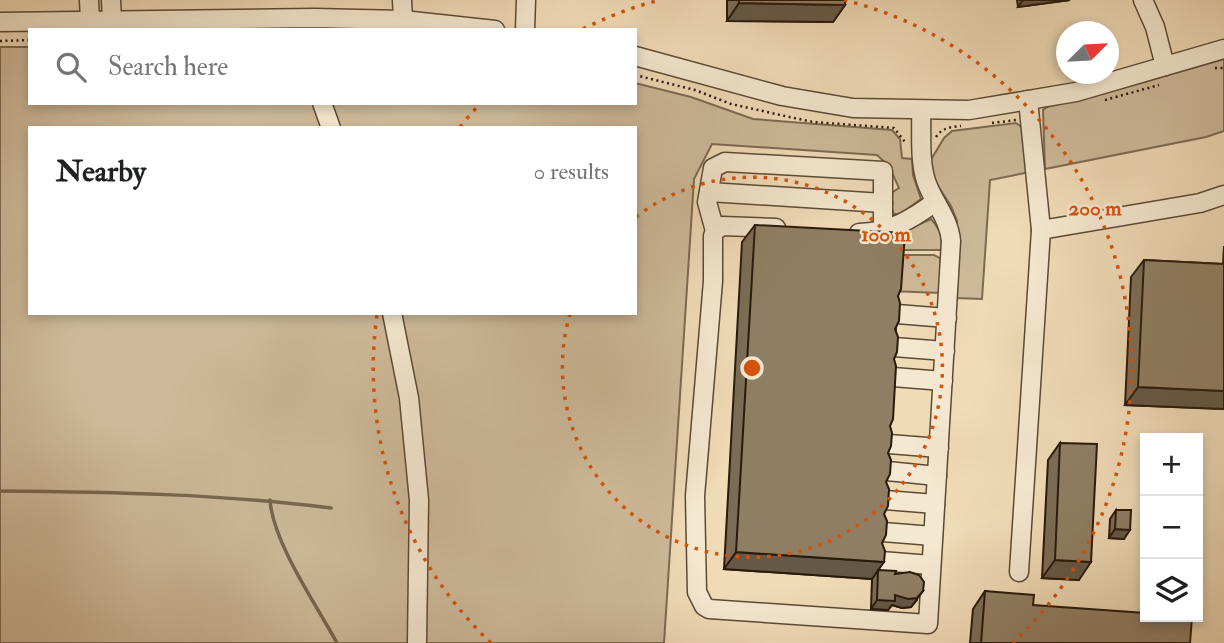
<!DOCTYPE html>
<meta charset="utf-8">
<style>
body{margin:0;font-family:"IM FELL Double Pica",serif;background:#f6f6f6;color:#202124}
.controls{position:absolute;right:21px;bottom:21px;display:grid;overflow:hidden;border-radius:0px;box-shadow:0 4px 10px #0003}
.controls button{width:63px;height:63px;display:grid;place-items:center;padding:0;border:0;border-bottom:2px solid #e0e0e0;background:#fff;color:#202124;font:35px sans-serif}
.compass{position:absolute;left:1056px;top:21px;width:63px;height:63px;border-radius:50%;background:#fff;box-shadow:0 4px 10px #0003;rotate:66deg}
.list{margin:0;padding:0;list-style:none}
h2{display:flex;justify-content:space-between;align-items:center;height:91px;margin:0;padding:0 28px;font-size:30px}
h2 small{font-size:23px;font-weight:400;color:#757577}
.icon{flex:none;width:38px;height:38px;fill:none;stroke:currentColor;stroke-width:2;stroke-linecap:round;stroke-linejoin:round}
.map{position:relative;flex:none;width:1224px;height:643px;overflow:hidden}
.search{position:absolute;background:#fff;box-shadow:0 4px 10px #0003;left:28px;top:28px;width:609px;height:77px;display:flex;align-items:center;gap:18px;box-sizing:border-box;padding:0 24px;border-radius:0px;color:#757577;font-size:26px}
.panel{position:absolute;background:#fff;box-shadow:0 4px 10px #0003;left:28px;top:126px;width:609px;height:189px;border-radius:0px}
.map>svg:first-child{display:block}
.green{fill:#ceba9a;stroke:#7c6a52;stroke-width:2;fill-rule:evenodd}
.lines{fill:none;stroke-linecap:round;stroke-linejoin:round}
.stream{stroke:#78664e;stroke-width:3.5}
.minor-casing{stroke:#5b4a35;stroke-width:21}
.path{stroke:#291a0a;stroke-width:2.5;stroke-dasharray:2 3.5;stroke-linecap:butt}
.minor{stroke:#f5e8d0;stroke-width:18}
.wall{fill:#7c6c56;stroke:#291a0a;stroke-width:2}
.shaded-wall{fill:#655846;stroke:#291a0a;stroke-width:2}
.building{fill:#907e64;stroke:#291a0a;stroke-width:2}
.ring{fill:none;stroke:#d5530c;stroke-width:3.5;stroke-dasharray:3.5 7}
.centre{fill:#d5530c;stroke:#f5e8d0;stroke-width:3.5}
.ring-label{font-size:21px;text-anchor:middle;font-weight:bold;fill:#d5530c;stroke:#f5e8d0;stroke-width:5;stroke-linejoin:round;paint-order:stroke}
</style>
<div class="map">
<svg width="1224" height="643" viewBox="0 0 1224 643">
<rect width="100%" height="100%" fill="#f0dbb7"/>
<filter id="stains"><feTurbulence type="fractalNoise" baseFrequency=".00286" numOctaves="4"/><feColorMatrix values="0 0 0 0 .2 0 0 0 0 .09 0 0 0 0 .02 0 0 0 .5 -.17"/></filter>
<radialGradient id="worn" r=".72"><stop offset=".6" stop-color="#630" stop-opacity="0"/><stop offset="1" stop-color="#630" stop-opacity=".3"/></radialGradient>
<g class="green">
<path d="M 0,47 L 30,47 L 30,103 L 635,103 L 635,83 L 691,97 L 753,119 L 892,130 L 900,139 L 902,158 L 912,159 L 913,175 L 921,199 L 900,214 L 894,214 L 892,209 L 891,193 L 899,188 L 889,166 L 877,155 L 712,144 L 694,179 L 664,643 L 0,643 ZM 30,128 L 635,128 L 635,313 L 30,313 Z"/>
<path d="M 1224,54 L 1224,131 L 1206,137 L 1045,169 L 1043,110 L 1047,107 Z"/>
<path d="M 1016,123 L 1023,128 L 1030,172 L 990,180 L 982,299 L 956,298 L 957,221 L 951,206 L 932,177 L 929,163 L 944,138 L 952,131 Z"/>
<path d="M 931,219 C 939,228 944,237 941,250 L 893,250 L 893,236 Z"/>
<path d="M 892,255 L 934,255 L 940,258 L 940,293 L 890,291 Z"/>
</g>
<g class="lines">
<g class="stream">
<path d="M 0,491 C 111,492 221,494 331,508"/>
<path d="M 270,500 C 273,543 316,604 337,643"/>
</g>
<defs>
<g id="minor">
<path d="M 89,0 L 90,21"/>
<path d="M 111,0 L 112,21"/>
<path d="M 402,0 L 403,20"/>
<path d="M 1143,0 L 1155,27 L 1165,66"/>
<path d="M 0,22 L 315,18 L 403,20 L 495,30"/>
<path d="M 525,30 L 526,0"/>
<path d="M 635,56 L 782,96 L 853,108 L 969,110 L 1076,92 L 1224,49"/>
<path d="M 322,103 L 331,128"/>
<path d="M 709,192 L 883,203"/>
<path d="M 776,228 L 722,226 L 715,231 L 713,236 L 713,281 L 695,496 L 697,592 L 704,606 L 709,609 L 928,624 L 951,241 C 949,218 933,202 926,181 C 919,159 922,133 921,110"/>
<path d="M 1041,230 L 1200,203 L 1224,195"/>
<path d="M 715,231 L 707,202 L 713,168 L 725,162 L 883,171 L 883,232"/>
<path d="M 859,233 C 890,232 911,220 935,202"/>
<path d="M 392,313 L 409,398 L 419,500 L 417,643"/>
<path d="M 897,314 L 947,318"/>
<path d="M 894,347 L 945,351"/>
<path d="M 893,377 L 943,381"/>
<path d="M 889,444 L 939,448"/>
<path d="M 887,471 L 937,476"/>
<path d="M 885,500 L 935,504"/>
<path d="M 883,532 L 933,536"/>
<path d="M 881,561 L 931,565"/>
<path d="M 1019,572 L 1041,230 L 1028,100"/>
</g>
</defs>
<use href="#minor" class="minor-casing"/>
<g class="path">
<path d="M 0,41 L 30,40"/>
<path d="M 1215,68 L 1224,68"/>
<path d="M 635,75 L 695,90 L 731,104 L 785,116 L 813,122 L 894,128 L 905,142"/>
<path d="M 1105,100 L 1159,85"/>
<path d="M 992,123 L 1016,120"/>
<path d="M 936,137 C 942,128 950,127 961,126"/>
</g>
<use href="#minor" class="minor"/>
</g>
<g class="wall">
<path d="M 727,0 L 845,0 L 845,5 L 833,22 L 727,21 Z"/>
<path d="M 1017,0 L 1070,0 L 1018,7 Z"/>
<path d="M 755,225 L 898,296 L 882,543 L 878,570 L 895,574 L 917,600 L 911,607 L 902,608 L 892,605 L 888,610 L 871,609 L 872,579 L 724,569 L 742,242 Z"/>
<path d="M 1224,246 L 1224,409 L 1125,405 L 1131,277 L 1144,260 L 1223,264 Z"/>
<path d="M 1060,443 L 1079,580 L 1042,578 L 1048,460 Z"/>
<path d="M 1116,510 L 1124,539 L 1109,538 L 1110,519 Z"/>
<path d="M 985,591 L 1033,605 L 1190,643 L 970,643 L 973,609 Z"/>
</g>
<g class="shaded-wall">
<path d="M 1023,0 L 1070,0 L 1018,7 Z"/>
<path d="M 739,3 L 845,5 L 833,22 L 727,21 Z"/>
<path d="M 1138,387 L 1224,391 L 1224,409 L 1125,405 Z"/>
<path d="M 1115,529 L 1130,530 L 1124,539 L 1109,538 Z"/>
<path d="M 736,552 L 884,562 L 872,579 L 724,569 Z"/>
<path d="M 1055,560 L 1091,562 L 1079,580 L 1042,578 Z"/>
<path d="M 923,591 L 911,607 L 902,608 L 892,605 L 888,610 L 871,609 L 877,600 L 895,595 Z"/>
</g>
<g class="building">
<path d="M 739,0 L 845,0 L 845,5 L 739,3 Z"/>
<path d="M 755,225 L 905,233 L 901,289 L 898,296 L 900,303 L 899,321 L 895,329 L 898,337 L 897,352 L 894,359 L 896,366 L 893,419 L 890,426 L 892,433 L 891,446 L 888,453 L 891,460 L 890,474 L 886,482 L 889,489 L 888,506 L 884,514 L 887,521 L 886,535 L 882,543 L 885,551 L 884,562 L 736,552 Z"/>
<path d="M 1144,260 L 1224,264 L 1224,391 L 1138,387 Z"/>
<path d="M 1060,443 L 1097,444 L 1091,562 L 1055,560 Z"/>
<path d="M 1116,510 L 1131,510 L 1130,530 L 1115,529 Z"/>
<path d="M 878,570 L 896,571 L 895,574 L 910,572 L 919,575 L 924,582 L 923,591 L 917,598 L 908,599 L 895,595 L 895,601 L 877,600 Z"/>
<path d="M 985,591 L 1034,595 L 1033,605 L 1145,613 L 1145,617 L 1192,617 L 1190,643 L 981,643 Z"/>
</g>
<g class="ring">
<path d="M636 217A190 190 0 1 1 570 314"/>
<path d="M491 643A379 379 0 0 1 377 315M460 127A379 379 0 0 1 479 105M583 29A379 379 0 0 1 660 0M844 0A379 379 0 0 1 1013 643"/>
</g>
<circle cx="752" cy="368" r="10" class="centre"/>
<g class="ring-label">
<text x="1095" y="215">200 m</text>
<text x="886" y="241">100 m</text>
</g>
<rect width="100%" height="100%" filter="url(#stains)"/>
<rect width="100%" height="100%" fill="url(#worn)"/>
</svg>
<div class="controls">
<button>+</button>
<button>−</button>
<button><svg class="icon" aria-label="layers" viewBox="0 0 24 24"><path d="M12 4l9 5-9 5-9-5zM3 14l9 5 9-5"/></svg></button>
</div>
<svg class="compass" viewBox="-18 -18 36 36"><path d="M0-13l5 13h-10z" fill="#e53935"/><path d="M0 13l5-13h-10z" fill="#757577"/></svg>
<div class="search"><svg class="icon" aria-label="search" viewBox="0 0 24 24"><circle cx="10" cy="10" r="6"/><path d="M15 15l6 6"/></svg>Search here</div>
<section class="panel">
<h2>Nearby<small>0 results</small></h2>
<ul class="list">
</ul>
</section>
</div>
